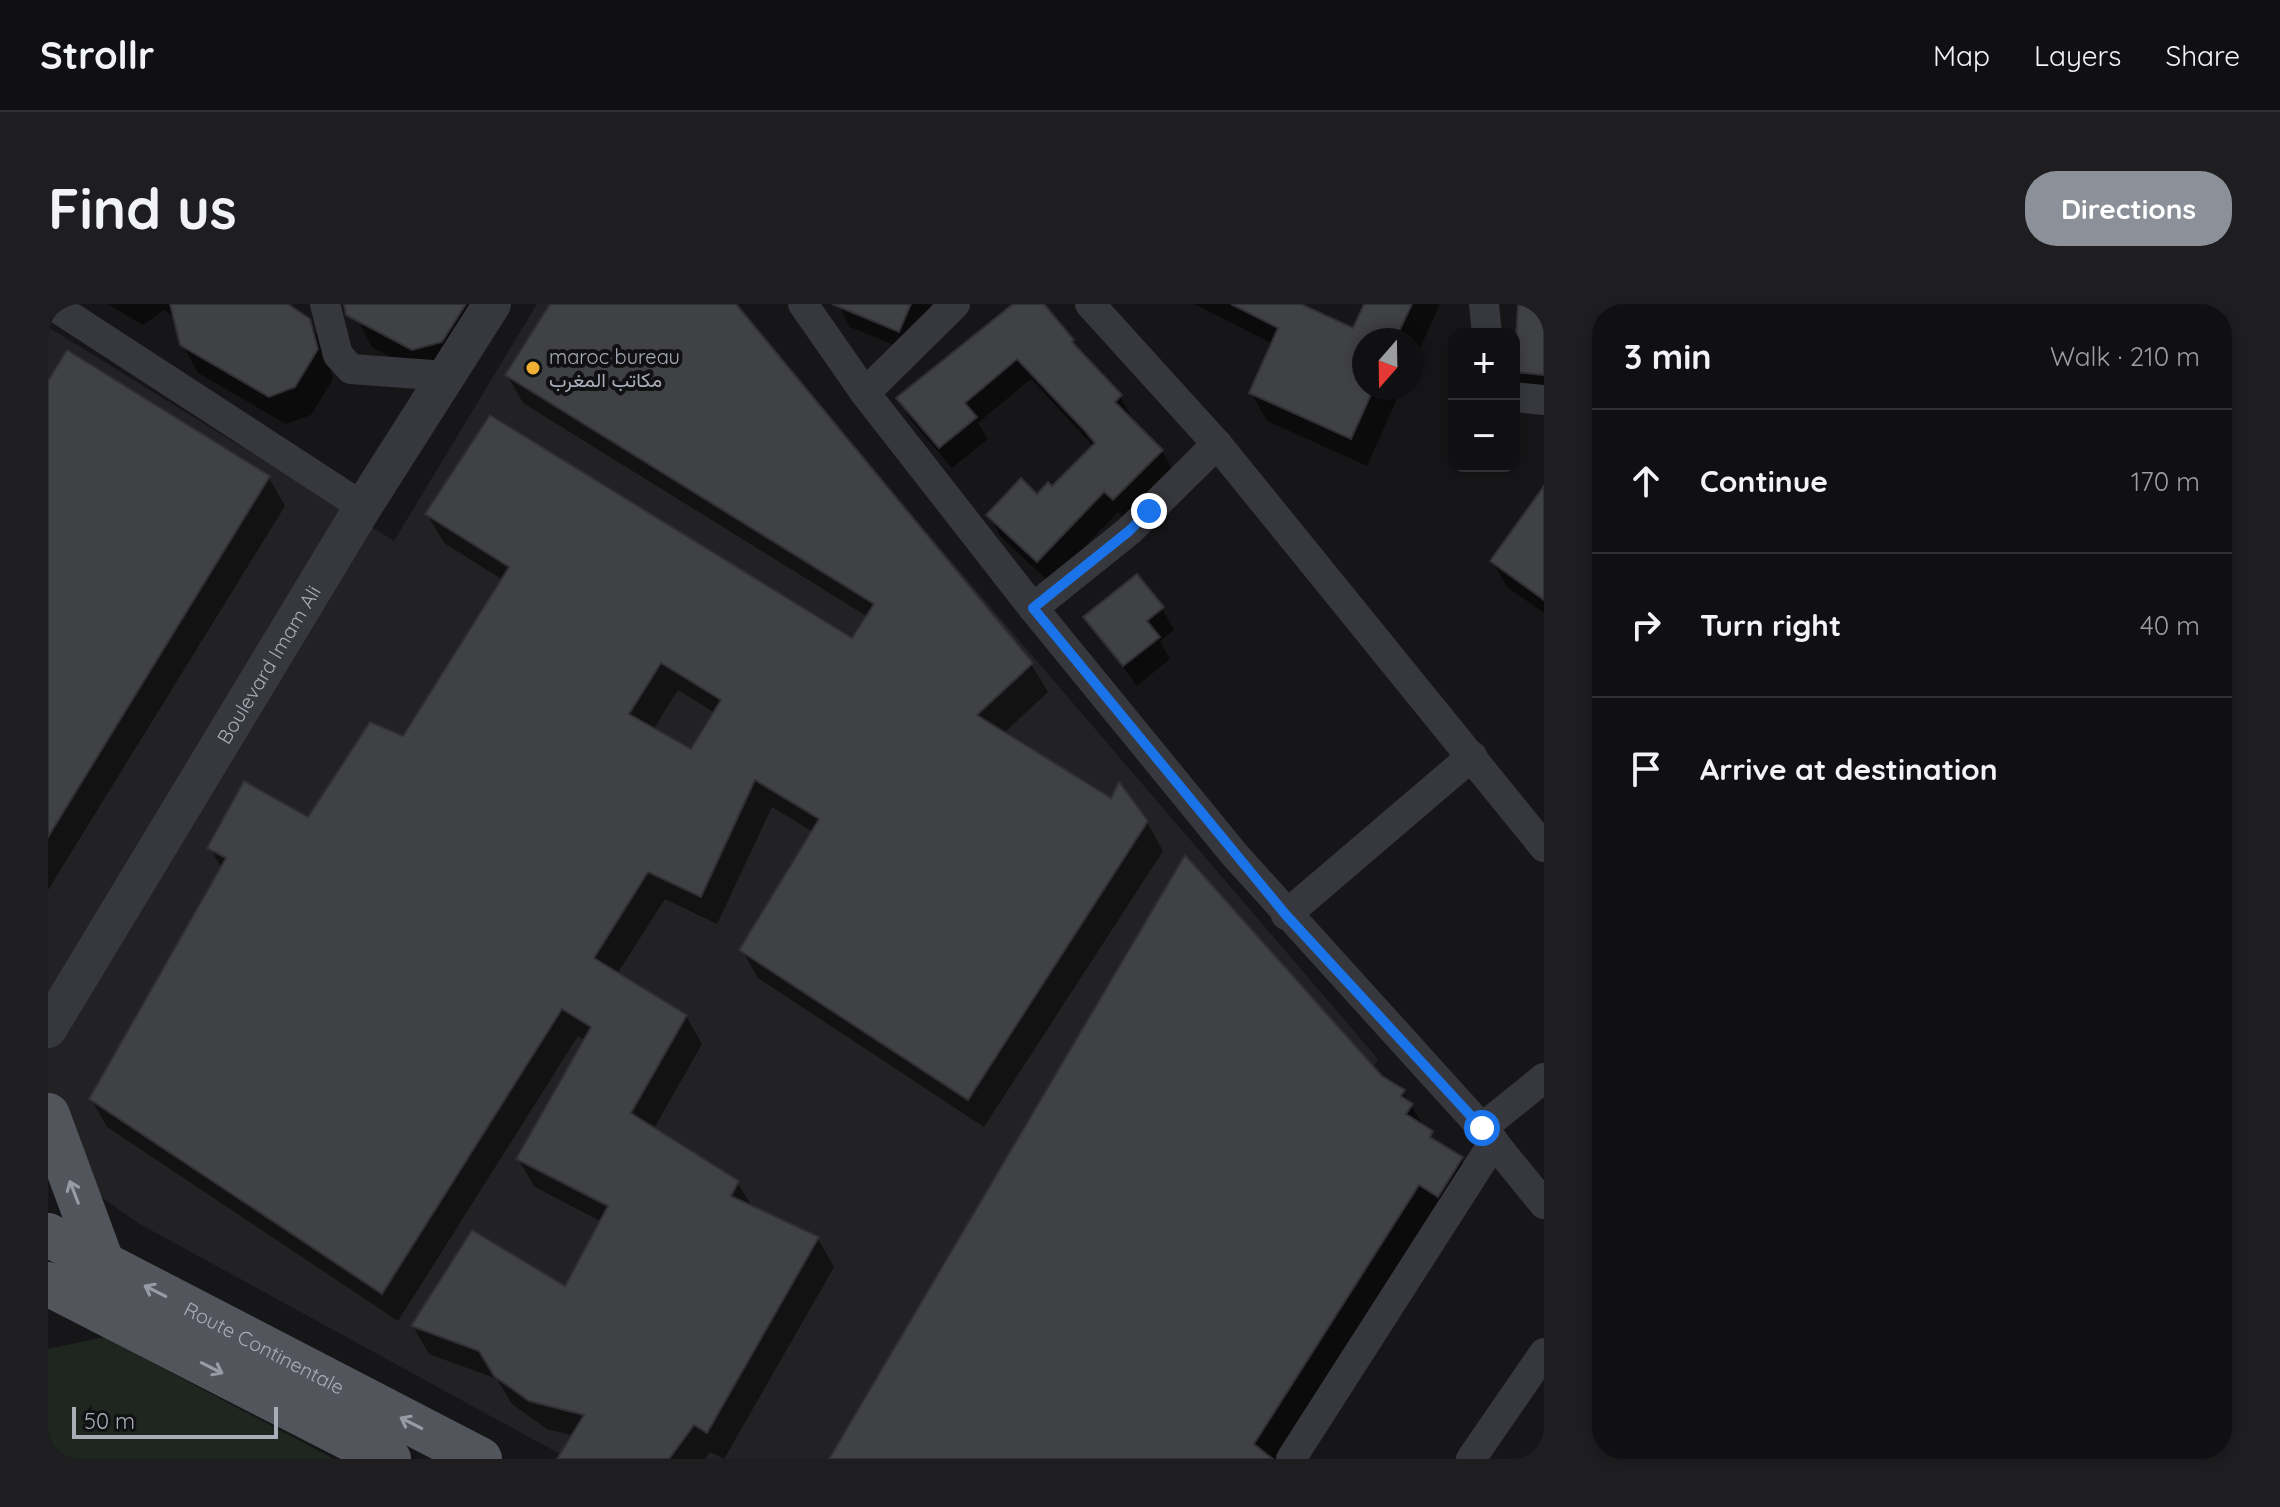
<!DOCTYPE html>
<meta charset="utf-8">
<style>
body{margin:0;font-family:Quicksand,Vazirmatn,sans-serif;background:#1e1e20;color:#f1f3f6}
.controls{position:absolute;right:24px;top:24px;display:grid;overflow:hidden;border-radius:16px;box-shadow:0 4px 12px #0003}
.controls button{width:72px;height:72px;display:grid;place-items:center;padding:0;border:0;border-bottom:2px solid #303032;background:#101012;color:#f1f3f6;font:40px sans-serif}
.compass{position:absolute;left:1304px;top:24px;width:72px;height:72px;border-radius:50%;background:#101012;box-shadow:0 4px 12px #0003;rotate:200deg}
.scale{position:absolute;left:24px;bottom:20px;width:206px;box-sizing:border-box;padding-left:8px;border:4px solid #a8adb8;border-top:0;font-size:22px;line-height:28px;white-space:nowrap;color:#a8adb8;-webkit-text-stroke:6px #111113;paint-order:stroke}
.stop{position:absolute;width:24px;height:24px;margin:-18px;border:6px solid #1a73e8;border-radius:50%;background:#fff}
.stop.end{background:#1a73e8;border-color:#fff;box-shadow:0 2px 8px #0008}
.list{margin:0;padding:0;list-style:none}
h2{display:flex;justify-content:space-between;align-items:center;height:104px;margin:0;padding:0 32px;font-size:34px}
h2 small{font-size:26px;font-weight:400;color:#9c9d9f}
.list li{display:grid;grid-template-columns:52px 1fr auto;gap:24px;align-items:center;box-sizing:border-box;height:144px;padding:0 32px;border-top:2px solid #303032}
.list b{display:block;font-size:30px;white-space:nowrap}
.list em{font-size:26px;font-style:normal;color:#9c9d9f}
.icon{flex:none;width:44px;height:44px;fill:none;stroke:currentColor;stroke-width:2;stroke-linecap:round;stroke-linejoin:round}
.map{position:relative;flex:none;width:1496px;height:1155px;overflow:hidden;border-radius:32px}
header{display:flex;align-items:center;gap:48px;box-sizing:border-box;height:112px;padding:0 40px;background:#101012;border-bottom:2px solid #303032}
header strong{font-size:38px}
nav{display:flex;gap:44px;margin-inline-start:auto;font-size:28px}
.intro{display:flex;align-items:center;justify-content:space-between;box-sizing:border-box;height:192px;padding:0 48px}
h1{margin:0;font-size:56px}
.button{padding:20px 36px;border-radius:32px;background:#8c9099;color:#fff;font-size:28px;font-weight:700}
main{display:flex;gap:48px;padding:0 48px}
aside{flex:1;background:#101012;border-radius:32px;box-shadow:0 4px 12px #0003}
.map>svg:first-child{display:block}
.built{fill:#222225}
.green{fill:#1e261f}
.shadow{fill:#0007;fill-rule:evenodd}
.building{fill:#404145;stroke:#303034;stroke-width:2;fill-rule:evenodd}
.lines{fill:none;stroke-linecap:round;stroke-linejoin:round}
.minor{stroke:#37383d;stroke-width:30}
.tertiary{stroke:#37383d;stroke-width:38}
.primary{stroke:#53555c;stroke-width:44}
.oneway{stroke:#979ba6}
.route{stroke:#1a73e8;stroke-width:10}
.poi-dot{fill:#f2b134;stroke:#111113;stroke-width:3}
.labels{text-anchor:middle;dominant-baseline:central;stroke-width:8;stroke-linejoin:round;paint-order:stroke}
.poi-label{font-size:20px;fill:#a8adb8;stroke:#111113;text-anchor:start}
.street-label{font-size:20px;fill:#a8adb8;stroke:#111113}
</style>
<header>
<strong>Strollr</strong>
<nav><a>Map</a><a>Layers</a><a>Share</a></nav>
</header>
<div class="intro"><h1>Find us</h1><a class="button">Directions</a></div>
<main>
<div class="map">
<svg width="1496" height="1155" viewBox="0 0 1496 1155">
<rect width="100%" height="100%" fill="#161618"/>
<path class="built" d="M 489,0 L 683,0 L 1330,755 L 1082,1155 L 521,1155 L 90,919 L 0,855 L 0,23 L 346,237 Z"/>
<path class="green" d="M 56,1033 L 286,1155 L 0,1155 L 0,1045 Z"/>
<g class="shadow">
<path d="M 59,0 L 236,0 L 261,17 L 278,46 L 285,75 L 263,111 L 238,120 L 150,69 L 134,40 L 128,15 L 116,6 L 95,21 Z"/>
<path d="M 301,0 L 451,0 L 382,74 L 324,43 Z"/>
<path d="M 504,0 L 685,0 L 983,360 L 1000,388 L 955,430 L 1099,518 L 1115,547 L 936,823 L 710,674 L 694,646 L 765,528 L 724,503 L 669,620 L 617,595 L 569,670 L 638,712 L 654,740 L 605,826 L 689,878 L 705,904 L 770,935 L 786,963 L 676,1155 L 662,1148 L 657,1155 L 514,1155 L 526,1132 L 499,1125 L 464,1100 L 449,1075 L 381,1050 L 365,1022 L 518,985 L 554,918 L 487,883 L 470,855 L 538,737 L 530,732 L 350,1017 L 59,823 L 43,795 L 174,565 L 162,544 L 261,516 L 356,435 L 455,276 L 396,239 L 379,210 L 805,337 L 820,313 L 475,99 L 459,71 ZM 630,386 L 667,409 L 644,448 L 605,426 Z"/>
<path d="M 790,0 L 883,0 L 863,48 L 802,23 Z"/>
<path d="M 968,0 L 994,0 L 1032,50 L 1072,92 L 1084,114 L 1082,116 L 1114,147 L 1126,168 L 1078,216 L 1070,208 L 1002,279 L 953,233 L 941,211 L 1004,185 L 1046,143 L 983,75 L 930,119 L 940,135 L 904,164 L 863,116 L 851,95 Z"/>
<path d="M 1146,0 L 1248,0 L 1306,26 L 1318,0 L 1392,0 L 1364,62 L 1364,36 L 1316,36 L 1316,84 L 1354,84 L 1319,162 L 1219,117 L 1203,89 L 1225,40 Z"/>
<path d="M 1472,2 L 1496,4 L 1496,91 L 1478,89 L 1466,68 Z"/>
<path d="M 20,48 L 221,174 L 237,202 L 0,586 L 0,80 Z"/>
<path d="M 1496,185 L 1496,309 L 1459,283 L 1444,257 Z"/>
<path d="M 1114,304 L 1126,326 L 1112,337 L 1122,355 L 1089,382 L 1038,313 Z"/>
<path d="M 1333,773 L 1355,788 L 1377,824 L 1390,841 L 1413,855 L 1430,883 L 1230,1155 L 784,1155 Z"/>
</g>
<g class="building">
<path d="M 122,0 L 240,0 L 262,15 L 270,45 L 247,83 L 221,93 L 132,41 Z"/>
<path d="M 296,0 L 418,0 L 394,38 L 364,46 L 298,11 Z"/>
<path d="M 502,0 L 688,0 L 985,359 L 929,411 L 1063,494 L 1071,478 L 1100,517 L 920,796 L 691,646 L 771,515 L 707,476 L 653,593 L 600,568 L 546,654 L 639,711 L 583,809 L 691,877 L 683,892 L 771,933 L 659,1129 L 646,1121 L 621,1155 L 509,1155 L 536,1111 L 481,1097 L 446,1072 L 431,1047 L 363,1022 L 424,926 L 517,982 L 560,902 L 468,855 L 543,723 L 514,705 L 334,990 L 41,795 L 178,554 L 159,544 L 196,477 L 260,513 L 322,418 L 355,432 L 461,263 L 377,210 L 442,111 L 804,334 L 826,300 L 457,71 ZM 613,359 L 673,396 L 643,445 L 581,410 Z"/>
<path d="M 784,0 L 863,0 L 851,28 Z"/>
<path d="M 965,0 L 996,0 L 1026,36 L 1024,38 L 1074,91 L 1067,98 L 1115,146 L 1065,196 L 1056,188 L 989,258 L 938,211 L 973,174 L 989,190 L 1000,178 L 1004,182 L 1047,139 L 1038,128 L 969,55 L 917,99 L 929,113 L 891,144 L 848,94 Z"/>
<path d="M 1183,0 L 1253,0 L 1305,24 L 1316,0 L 1364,0 L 1347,36 L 1316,36 L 1316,84 L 1326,84 L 1303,135 L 1201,89 L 1230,24 Z"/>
<path d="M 1470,0 L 1496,2 L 1496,71 L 1466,68 Z"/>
<path d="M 19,46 L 222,172 L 0,533 L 0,77 Z"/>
<path d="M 1496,182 L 1496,296 L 1442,257 Z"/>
<path d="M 1089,270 L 1116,303 L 1099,317 L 1112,333 L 1075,362 L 1035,313 Z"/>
<path d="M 1137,551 L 1334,772 L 1357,786 L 1353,792 L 1365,800 L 1358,810 L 1385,827 L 1382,833 L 1415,853 L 1390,893 L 1371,881 L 1206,1140 L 1225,1155 L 781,1155 Z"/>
</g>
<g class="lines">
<g class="minor">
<path d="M 3,0 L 315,203"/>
<path d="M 277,0 L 290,51 L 303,65 L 398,72"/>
<path d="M 755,0 L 817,89 L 985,304 L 1186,550 L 1434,824 L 1496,900"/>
<path d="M 1042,0 L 1169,140 L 1496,543"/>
<path d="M 1436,0 L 1439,30"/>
<path d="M 817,89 L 907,0"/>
<path d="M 1466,93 L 1496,96"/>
<path d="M 985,304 L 1081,227 L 1169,140"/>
<path d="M 1238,611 L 1424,452"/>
<path d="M 1434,824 L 1496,774"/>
<path d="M 1243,1155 L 1446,838"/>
<path d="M 1423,1155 L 1496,1049"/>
</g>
<path class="tertiary" id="s1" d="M 0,725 L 315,203 L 444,0"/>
<g class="primary">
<path d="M 0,811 L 55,960"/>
<path id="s2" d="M 0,931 L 432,1155"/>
<path d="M 0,980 L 341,1155"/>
</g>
</g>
<defs><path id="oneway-shaft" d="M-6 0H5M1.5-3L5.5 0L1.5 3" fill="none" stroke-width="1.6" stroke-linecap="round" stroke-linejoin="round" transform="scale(2)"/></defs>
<g class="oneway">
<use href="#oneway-shaft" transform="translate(26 888) rotate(-111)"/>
<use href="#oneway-shaft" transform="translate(107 987) rotate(-153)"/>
<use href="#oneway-shaft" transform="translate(164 1064) rotate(27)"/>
<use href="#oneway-shaft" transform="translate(363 1119) rotate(-153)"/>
</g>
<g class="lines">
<path class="route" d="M 1101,207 L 1081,227 L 985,304 L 1238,611 L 1434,824"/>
</g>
<circle class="poi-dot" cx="485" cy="64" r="8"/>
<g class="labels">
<g class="poi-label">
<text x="501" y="52">maroc bureau<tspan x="501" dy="23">مكاتب المغرب</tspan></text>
</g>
<g class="street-label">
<text stroke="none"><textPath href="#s1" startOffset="426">Boulevard Imam Ali</textPath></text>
<text stroke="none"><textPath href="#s2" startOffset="244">Route Continentale</textPath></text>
</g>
</g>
</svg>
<div class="controls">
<button>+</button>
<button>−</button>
</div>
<svg class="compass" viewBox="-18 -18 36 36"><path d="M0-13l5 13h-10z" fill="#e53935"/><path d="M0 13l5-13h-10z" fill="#9c9d9f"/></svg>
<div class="scale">50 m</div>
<div class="stop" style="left:1434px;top:824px"></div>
<div class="stop end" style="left:1101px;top:207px"></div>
</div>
<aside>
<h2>3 min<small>Walk · 210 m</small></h2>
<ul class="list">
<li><svg class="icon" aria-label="ahead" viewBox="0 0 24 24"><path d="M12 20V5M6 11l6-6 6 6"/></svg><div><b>Continue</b></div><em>170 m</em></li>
<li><svg class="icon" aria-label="right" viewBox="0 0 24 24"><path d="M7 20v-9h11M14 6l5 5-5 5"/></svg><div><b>Turn right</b></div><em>40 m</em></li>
<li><svg class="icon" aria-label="arrive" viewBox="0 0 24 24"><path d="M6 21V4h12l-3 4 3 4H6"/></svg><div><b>Arrive at destination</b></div></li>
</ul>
</aside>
</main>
